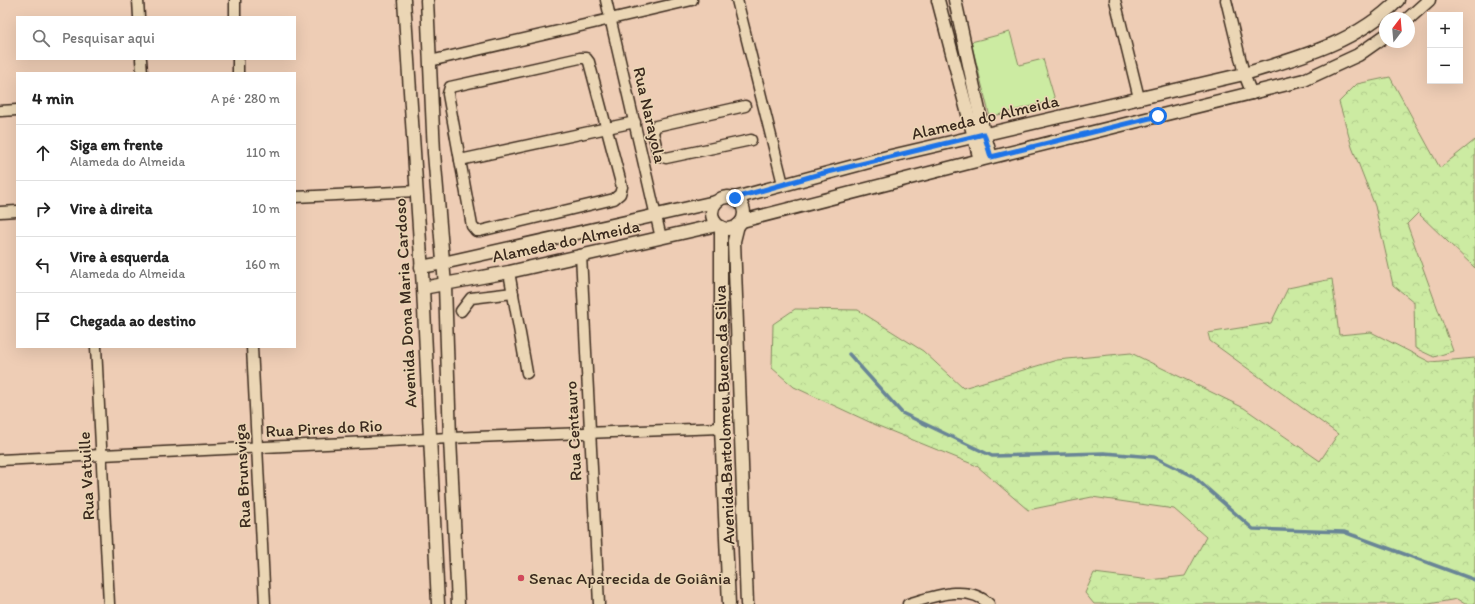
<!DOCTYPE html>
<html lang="pt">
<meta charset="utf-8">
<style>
body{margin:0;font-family:Itim,sans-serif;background:#f2f2f2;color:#222}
.controls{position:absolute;right:12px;top:12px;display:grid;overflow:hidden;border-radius:0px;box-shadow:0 4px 16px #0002}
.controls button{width:36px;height:36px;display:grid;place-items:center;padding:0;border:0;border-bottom:1px solid #e0e0e0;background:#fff;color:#222;font:20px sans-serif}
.compass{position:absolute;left:1379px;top:12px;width:36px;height:36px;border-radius:50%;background:#fff;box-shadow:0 4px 16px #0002;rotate:16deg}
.stop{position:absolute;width:12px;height:12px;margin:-9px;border:3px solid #1a73e8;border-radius:50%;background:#fff}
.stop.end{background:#1a73e8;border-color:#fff;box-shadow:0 1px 4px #0008}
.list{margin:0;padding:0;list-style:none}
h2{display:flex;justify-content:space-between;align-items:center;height:52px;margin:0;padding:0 16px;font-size:17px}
h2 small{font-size:13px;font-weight:400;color:#767676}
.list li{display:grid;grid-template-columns:26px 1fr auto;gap:12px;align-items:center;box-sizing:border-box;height:56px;padding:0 16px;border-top:1px solid #e0e0e0}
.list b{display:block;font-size:15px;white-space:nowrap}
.list p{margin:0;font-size:13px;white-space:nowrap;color:#767676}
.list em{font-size:13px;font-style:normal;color:#767676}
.icon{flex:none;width:22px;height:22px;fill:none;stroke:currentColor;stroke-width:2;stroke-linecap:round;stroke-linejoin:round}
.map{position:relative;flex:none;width:1475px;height:604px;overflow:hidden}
.search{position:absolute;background:#fff;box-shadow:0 4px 16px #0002;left:16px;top:16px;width:280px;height:44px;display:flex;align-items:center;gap:10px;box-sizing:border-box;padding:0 14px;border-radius:0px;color:#767676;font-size:15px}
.panel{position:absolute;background:#fff;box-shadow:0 4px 16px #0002;left:16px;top:72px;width:280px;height:276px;border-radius:0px}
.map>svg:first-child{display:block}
.forest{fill:url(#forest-crowns);stroke:#848a60}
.pitch{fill:#cceba2;stroke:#848a60}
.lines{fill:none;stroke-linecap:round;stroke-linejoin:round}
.stream{stroke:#698596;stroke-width:3.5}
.minor-casing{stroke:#3b2a1e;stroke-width:13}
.tertiary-casing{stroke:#3b2a1e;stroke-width:15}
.minor{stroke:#ebd6b5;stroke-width:10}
.tertiary{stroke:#ebd6b5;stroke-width:12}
.route{stroke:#1a73e8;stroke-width:5}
.poi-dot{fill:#d1495b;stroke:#ebd6b5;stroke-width:1.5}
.labels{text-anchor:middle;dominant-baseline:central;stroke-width:3;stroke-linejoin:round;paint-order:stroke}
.street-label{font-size:17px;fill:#3b2a1e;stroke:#ebd6b5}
.poi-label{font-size:17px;fill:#3b2a1e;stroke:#ebd6b5;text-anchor:start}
</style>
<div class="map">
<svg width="1475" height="604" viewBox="0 0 1475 604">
<defs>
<pattern id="forest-crowns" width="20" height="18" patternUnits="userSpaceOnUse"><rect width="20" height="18" fill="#cceba2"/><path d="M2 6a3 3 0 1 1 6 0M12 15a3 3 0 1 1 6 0" fill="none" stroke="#b0ca8b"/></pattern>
</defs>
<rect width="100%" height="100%" fill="#eecdb5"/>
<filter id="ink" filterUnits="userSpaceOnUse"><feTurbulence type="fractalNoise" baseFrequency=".025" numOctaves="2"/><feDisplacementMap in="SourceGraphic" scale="8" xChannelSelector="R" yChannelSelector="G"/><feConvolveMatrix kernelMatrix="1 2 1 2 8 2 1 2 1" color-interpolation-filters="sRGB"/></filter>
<g filter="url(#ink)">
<g class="forest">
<path d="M 1390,77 L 1440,168 L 1475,140 L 1475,268 L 1418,213 L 1407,224 L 1453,351 L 1434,357 L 1415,348 L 1414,302 L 1393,285 L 1375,206 L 1352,147 L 1339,102 L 1357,84 Z"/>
<path d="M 1332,279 L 1339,335 L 1371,332 L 1430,362 L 1475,358 L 1475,604 L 1465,604 L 1457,599 L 1429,604 L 1314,604 L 1296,602 L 1290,604 L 1094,604 L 1085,593 L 1094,573 L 1150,580 L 1185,576 L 1206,537 L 1174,509 L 1092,497 L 1028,510 L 977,466 L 876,425 L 794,387 L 772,368 L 773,324 L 795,309 L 858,310 L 923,351 L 963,388 L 1057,360 L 1131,353 L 1244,408 L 1320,461 L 1338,434 L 1210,341 L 1208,333 L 1271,323 L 1288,288 Z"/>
</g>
<path class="pitch" d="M 1010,32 L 1019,65 L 1043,59 L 1055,100 L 990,117 L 971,42 Z"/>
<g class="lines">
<path class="stream" d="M 849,354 L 902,413 L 992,456 L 1104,453 L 1154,457 L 1193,476 L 1253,529 L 1344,532 L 1475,580"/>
<defs>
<g id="minor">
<path d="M 138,0 L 139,17"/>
<path d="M 235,0 L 235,17"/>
<path d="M 606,0 L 661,238"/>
<path d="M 737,0 L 783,184"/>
<path d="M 1115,0 L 1139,98"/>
<path d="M 1226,0 L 1244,74 L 1252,94"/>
<path d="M 580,58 L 586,58 L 589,62 L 622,187 L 620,194 L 614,199 L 480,231 L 476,231 L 472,226 L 448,94 L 450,87 Z"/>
<path d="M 141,59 L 142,73"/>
<path d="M 238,59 L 238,73"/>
<path d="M 430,61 L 692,0"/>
<path d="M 745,106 L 656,126 L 653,132 L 658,155 L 666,158 L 751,140"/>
<path d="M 0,111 L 17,110"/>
<path d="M 460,160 L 635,122"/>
<path d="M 295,197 L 417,191"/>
<path d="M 0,212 L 17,211"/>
<path d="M 581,255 L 599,604"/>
<path d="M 509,272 L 527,373"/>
<path d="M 461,311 L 471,298 L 513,293"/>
<path d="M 96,347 L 109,604"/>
<path d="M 252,347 L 265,604"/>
<path d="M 0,460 L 450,438 L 721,428"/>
<path d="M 908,604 C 932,597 968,583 989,604"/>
</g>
<g id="tertiary">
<path d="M 404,0 L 423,288 L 438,604"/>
<path d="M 427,0 L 434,153 L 445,285 L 450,438 L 458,604"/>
<path d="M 938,0 L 980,160"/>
<path d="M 955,0 L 983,129 L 991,157"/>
<path d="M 1409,18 L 1429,0"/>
<circle cx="728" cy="213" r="16"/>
<path d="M 735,198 L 891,156 L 1244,74 C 1298,58 1358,42 1398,0"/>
<path d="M 742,221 L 980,160 L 1304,80 L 1358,55 L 1385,36"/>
<path d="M 738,225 L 734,241 L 747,604"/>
<path d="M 721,227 L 721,428 L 729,604"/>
<path d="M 421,267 L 443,263 L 715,202"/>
<path d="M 423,288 L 509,272 L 717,225"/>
</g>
</defs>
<use href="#minor" class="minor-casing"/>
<use href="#tertiary" class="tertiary-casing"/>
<use href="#minor" class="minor"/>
<use href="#tertiary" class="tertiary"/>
</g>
</g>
<g class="lines" filter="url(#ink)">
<path class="route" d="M 735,198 L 820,174 L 984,134 L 991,157 L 1158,116"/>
</g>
<circle class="poi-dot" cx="521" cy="578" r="4"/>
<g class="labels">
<g class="street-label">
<text transform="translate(650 115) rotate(77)">Rua Narayola</text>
<text transform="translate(985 117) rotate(-13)">Alameda do Almeida</text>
<text transform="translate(566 241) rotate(-12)">Alameda do Almeida</text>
<text transform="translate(405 303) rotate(-93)">Avenida Dona Maria Cardoso</text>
<text transform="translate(724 415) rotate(-92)">Avenida Bartolomeu Bueno da Silva</text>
<text transform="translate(324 428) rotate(-3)">Rua Pires do Rio</text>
<text transform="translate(573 431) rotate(-93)">Rua Centauro</text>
<text transform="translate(86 476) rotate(-93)">Rua Vatuille</text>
<text transform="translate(242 476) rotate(-93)">Rua Brunsviga</text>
</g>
<g class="poi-label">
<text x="529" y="578">Senac Aparecida de Goiânia</text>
</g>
</g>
</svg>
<div class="controls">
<button>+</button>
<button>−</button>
</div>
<svg class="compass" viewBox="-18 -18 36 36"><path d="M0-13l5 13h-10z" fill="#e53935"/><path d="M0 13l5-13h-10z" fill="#767676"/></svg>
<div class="stop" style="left:1158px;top:116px"></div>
<div class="stop end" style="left:735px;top:198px"></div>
<div class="search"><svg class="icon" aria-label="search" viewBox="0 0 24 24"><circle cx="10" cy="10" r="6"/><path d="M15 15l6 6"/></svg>Pesquisar aqui</div>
<section class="panel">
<h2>4 min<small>A pé · 280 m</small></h2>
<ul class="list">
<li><svg class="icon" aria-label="ahead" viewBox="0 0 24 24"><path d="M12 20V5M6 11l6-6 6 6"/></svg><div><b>Siga em frente</b><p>Alameda do Almeida</p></div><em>110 m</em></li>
<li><svg class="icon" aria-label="right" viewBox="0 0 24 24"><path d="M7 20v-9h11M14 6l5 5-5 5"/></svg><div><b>Vire à direita</b></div><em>10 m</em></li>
<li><svg class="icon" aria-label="left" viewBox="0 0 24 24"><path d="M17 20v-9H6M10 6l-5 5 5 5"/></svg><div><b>Vire à esquerda</b><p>Alameda do Almeida</p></div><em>160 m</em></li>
<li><svg class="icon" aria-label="arrive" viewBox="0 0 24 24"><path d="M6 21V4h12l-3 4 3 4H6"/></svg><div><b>Chegada ao destino</b></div></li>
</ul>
</section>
</div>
